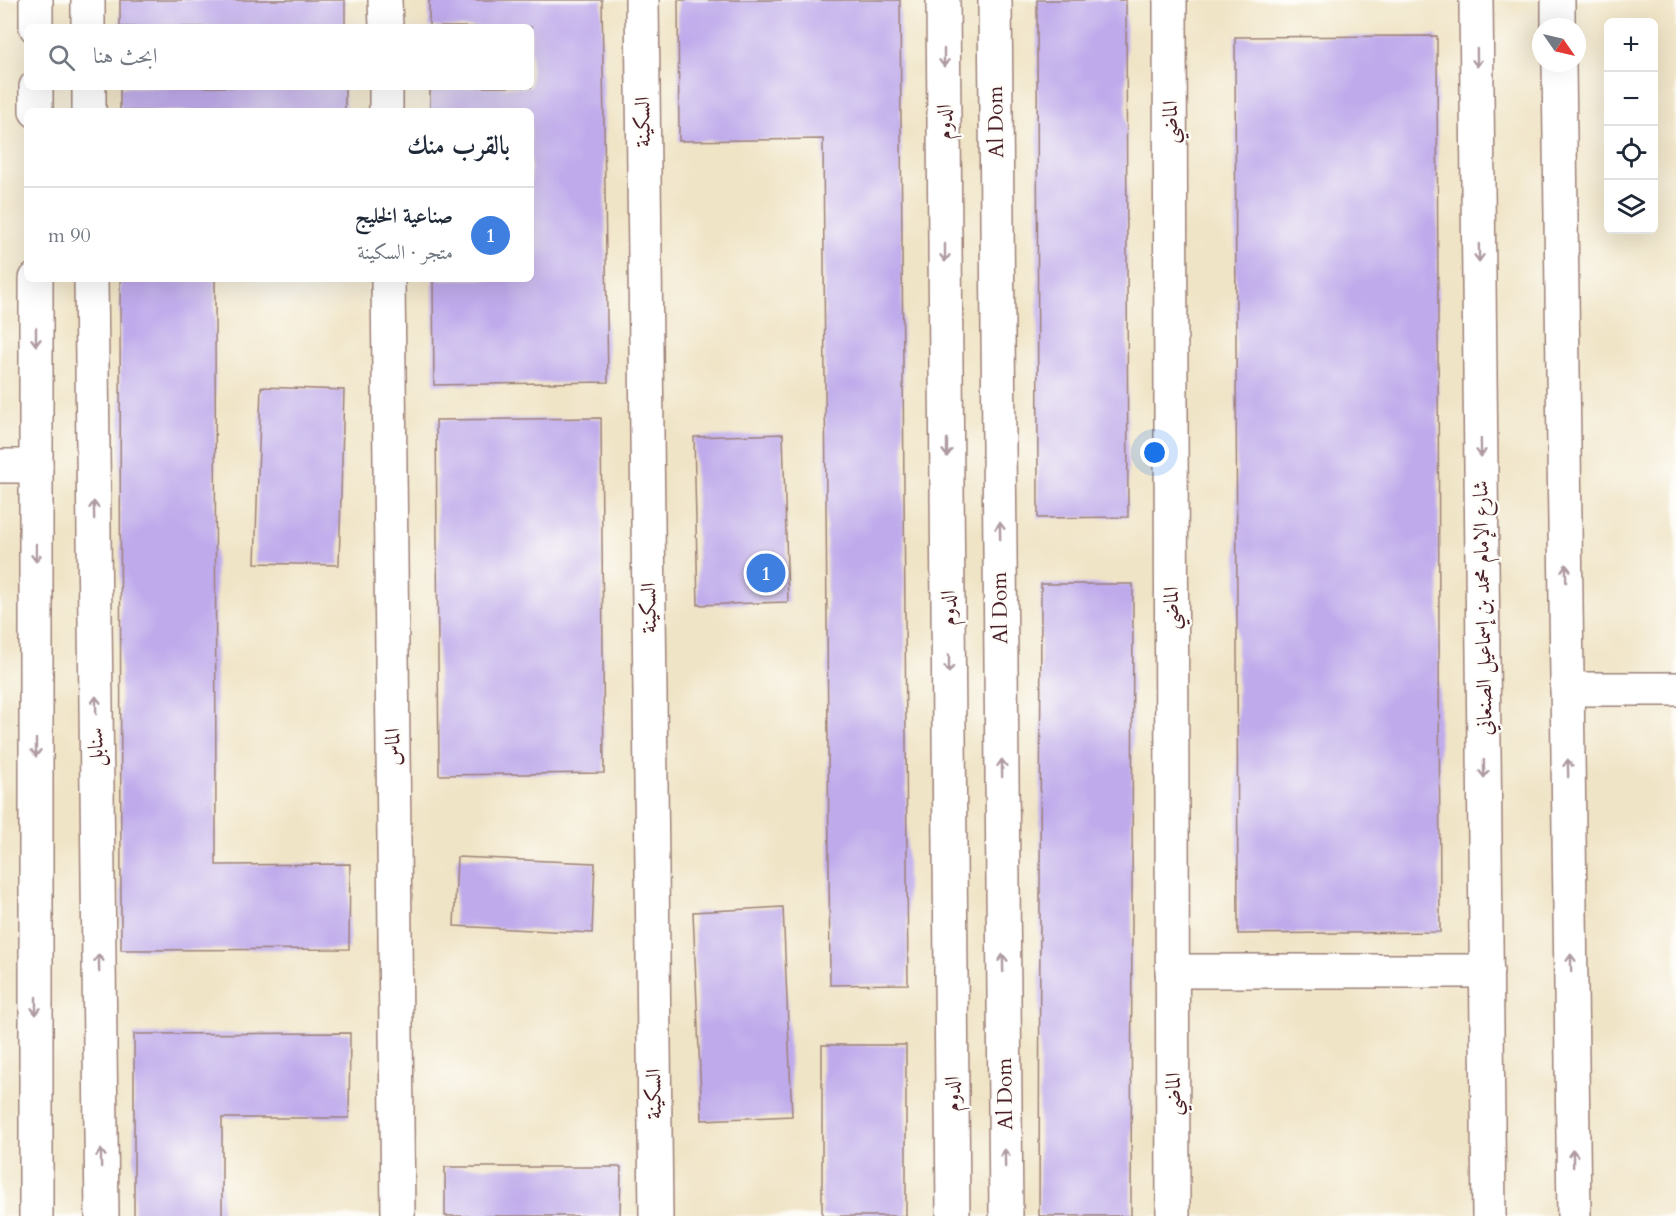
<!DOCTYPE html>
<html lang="ar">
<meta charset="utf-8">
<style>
body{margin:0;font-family:Cardo,Amiri,serif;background:#f6f6f7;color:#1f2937;direction:rtl}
.controls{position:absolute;right:18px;top:18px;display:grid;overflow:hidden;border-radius:9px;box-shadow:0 6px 24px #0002}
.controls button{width:54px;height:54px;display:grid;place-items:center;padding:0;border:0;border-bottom:2px solid #e0e1e3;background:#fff;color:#1f2937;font:30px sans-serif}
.compass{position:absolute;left:1532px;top:18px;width:54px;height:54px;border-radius:50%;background:#fff;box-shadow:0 6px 24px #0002;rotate:124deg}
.you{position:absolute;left:1155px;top:453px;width:21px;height:21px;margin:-15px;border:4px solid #fff;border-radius:50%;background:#1a73e8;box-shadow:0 0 0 9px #1a73e833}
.badge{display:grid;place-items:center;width:39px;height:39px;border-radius:50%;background:#db2777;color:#fff;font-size:20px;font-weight:700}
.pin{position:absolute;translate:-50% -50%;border:3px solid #fff;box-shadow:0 2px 6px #0006}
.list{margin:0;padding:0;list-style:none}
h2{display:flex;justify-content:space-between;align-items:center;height:78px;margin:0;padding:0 24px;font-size:26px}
h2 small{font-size:20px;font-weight:400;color:#747a83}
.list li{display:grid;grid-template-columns:39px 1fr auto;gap:18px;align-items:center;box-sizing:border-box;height:96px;padding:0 24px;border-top:2px solid #e0e1e3}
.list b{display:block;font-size:22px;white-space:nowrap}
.list p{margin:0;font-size:20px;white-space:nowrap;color:#747a83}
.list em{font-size:20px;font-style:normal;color:#747a83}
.icon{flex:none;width:33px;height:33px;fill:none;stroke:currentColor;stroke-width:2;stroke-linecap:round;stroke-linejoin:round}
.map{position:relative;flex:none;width:1676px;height:1216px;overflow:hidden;direction:ltr}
.search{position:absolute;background:#fff;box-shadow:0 6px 24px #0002;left:24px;top:24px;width:510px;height:66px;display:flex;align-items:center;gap:15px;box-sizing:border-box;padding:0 21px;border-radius:9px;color:#747a83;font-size:22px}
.panel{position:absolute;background:#fff;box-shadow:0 6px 24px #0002;left:24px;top:108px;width:510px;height:174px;border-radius:9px;direction:rtl}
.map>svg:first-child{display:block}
.building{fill:#bfabeb}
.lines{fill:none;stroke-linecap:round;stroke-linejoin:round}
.minor-casing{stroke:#9d8278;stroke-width:36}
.minor{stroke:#fff;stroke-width:33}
.oneway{stroke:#ae9aa0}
.labels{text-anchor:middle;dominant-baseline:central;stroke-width:4.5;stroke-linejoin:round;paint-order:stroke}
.street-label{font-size:21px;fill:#4a1f2b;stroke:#fdfcf7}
</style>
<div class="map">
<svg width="1676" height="1216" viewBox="0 0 1676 1216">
<rect width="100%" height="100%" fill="#fdfcf7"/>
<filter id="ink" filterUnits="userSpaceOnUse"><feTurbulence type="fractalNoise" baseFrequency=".0167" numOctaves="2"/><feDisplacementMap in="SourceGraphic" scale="12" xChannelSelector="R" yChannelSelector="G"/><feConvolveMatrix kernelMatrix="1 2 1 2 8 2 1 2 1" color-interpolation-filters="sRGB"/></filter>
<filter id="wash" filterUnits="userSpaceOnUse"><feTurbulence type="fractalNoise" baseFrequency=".008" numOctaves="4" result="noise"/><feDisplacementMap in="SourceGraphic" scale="24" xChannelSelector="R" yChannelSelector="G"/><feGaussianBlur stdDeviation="1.35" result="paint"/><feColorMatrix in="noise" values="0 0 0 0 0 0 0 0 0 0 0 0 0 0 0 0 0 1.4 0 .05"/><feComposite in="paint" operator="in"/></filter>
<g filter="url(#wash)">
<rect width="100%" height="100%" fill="#f0e4c6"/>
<g id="blocks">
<g class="building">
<rect x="120" y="0" width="225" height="27"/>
<path d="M 429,0 L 602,0 L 608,382 L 434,385 L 433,279 L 531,279 L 531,111 L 430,111 L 430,87 L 531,87 L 531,27 L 429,27 Z"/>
<path d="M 678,0 L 900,0 L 908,984 L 830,985 L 823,139 L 679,141 Z"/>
<path d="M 1037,0 L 1126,0 L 1128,517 L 1038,518 Z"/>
<path d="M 1437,36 L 1440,932 L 1238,934 L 1235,37 Z"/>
<rect x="120" y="87" width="225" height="24"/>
<path d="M 120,279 L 215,279 L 216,865 L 350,864 L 349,949 L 121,950 Z"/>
<path d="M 261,387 L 344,390 L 339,565 L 255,563 Z"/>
<path d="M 601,418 L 604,773 L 439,775 L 436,420 Z"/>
<path d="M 783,434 L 788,602 L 698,605 L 694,437 Z"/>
<path d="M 1041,584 L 1133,584 L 1131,1216 L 1039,1216 Z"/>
<path d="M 457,857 L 595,863 L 592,933 L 454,926 Z"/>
<path d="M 783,907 L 792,1116 L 702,1120 L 693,912 Z"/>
<path d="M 350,1033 L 349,1118 L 222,1118 L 222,1216 L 134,1216 L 134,1034 Z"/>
<rect x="822" y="1045" width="84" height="171"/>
<path d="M 445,1167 L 621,1167 L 620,1216 L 445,1216 Z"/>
</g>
</g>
</g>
<g filter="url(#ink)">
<use href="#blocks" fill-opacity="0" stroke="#9d8278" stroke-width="1.5"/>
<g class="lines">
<defs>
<g id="minor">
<path d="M 88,0 L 88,27"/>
<path d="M 385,0 L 386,27"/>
<path d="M 642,0 L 656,1216"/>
<path d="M 943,0 L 953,1216"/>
<path d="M 995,0 L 1006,1216"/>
<path d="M 1170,0 L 1173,1216"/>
<path d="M 1476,0 L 1489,1216"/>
<path d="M 1558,0 L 1558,27"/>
<path d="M 36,27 L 36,0"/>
<path d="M 1559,63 L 1574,1216"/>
<path d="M 89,87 L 89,111"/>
<path d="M 386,87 L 386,111"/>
<path d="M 36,111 L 36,87"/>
<path d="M 36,279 L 36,1216"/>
<path d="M 91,279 L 102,1216"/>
<path d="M 388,279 L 398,1216"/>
<path d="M 0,466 L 36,466"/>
<path d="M 1567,689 L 1676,689"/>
<path d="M 1172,971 L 1487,971"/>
</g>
</defs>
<use href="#minor" class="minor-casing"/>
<use href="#minor" class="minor"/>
</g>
<defs><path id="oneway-shaft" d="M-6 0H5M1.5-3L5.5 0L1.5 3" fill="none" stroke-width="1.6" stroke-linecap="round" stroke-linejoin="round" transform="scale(1.5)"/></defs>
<g class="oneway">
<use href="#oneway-shaft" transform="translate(944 58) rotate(90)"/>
<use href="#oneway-shaft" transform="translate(1477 58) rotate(89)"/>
<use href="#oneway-shaft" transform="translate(945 253) rotate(90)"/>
<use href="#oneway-shaft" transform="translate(1479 253) rotate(89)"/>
<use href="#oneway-shaft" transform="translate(36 337) rotate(90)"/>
<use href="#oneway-shaft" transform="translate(947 448) rotate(90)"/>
<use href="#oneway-shaft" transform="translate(1481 448) rotate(89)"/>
<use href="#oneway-shaft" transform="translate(94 510) rotate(-91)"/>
<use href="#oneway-shaft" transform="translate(1000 531) rotate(-91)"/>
<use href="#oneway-shaft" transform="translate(36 553) rotate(90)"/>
<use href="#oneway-shaft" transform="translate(1566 573) rotate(-91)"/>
<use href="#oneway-shaft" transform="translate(949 664) rotate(90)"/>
<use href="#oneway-shaft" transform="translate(96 705) rotate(-91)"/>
<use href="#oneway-shaft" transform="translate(36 748) rotate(90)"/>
<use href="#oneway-shaft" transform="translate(1002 768) rotate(-91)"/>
<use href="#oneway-shaft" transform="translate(1568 768) rotate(-91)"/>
<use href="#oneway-shaft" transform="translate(1484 769) rotate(89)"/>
<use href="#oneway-shaft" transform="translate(99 963) rotate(-91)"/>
<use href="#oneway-shaft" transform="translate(1003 963) rotate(-91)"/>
<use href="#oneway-shaft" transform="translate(1571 963) rotate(-91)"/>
<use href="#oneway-shaft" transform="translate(36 1006) rotate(90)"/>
<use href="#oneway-shaft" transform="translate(101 1158) rotate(-91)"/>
<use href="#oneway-shaft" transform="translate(1005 1158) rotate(-91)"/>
<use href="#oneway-shaft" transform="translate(1573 1158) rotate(-91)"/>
</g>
</g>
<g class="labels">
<g class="street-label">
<text transform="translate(643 122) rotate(-91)">السكينة</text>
<text transform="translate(944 122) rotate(-90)">الدوم</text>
<text transform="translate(996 122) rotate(-91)">Al Dom</text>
<text transform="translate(1170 122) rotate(-90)">الماضي</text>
<text transform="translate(649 608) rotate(-91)">السكينة</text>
<text transform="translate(948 608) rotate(-90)">الدوم</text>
<text transform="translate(1000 608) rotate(-91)">Al Dom</text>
<text transform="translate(1171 608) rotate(-90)">الماضي</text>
<text transform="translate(1483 608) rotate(-91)">شارع الإمام محمد بن إسماعيل الصنعاني</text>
<text transform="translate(96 747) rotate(-91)">سنابل</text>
<text transform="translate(393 747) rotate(-91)">الماس</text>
<text transform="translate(654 1094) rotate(-91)">السكينة</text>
<text transform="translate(952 1094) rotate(-90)">الدوم</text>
<text transform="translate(1005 1094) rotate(-91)">Al Dom</text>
<text transform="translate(1173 1094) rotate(-90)">الماضي</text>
</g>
</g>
</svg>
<div class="controls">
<button>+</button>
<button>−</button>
<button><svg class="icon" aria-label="locate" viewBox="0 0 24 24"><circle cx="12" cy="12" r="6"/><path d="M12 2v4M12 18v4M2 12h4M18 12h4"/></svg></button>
<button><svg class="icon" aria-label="layers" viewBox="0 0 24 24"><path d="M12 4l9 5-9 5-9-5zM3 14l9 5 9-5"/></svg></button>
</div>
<svg class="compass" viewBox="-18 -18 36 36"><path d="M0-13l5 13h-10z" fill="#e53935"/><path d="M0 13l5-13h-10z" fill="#747a83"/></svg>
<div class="you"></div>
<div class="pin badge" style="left:766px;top:573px;background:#3f7fe0">1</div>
<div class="search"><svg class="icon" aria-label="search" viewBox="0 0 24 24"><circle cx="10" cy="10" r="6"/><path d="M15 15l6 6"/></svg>ابحث هنا</div>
<section class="panel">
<h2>بالقرب منك<small></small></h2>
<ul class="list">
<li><span class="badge" style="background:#3f7fe0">1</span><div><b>صناعية الخليج</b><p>متجر · السكينة</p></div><em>90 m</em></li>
</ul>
</section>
</div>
